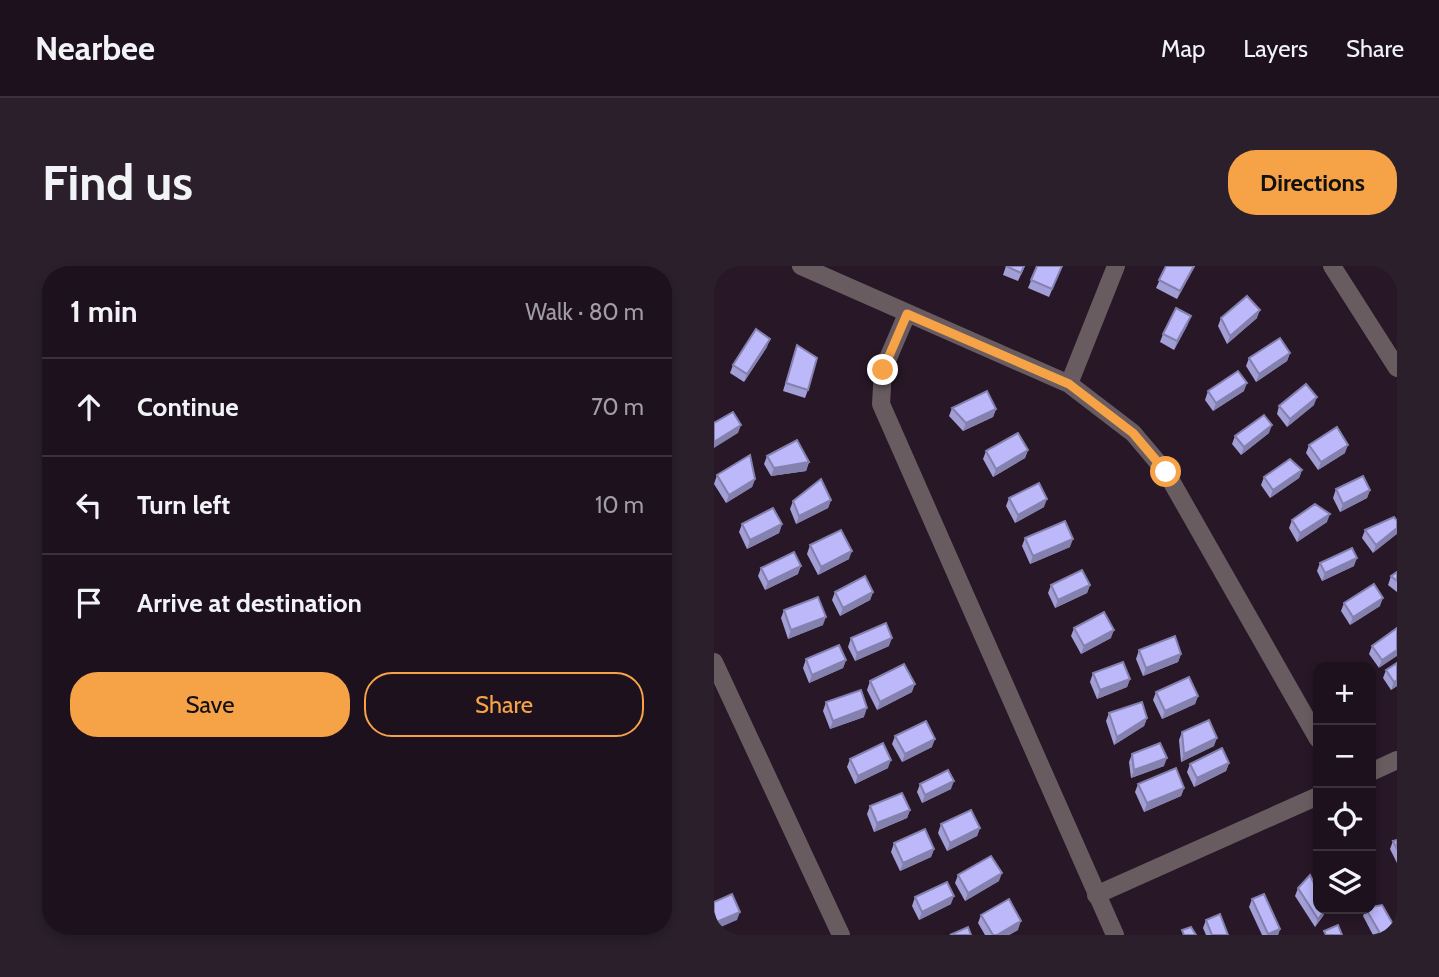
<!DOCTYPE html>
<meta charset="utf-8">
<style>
body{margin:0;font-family:Cabin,sans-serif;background:#2a1f2a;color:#f1f3f6}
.controls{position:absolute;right:21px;bottom:21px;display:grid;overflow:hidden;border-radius:14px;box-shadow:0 4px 10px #0003}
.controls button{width:63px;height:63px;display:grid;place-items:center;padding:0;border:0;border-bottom:2px solid #3b313b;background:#1d111d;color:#f1f3f6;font:35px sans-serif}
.stop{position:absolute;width:21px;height:21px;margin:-16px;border:5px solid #f6a247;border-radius:50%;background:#fff}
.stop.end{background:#f6a247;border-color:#fff;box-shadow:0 2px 7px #0008}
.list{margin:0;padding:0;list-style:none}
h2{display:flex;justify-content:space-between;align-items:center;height:91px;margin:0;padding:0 28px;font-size:30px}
h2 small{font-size:23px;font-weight:400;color:#a09da4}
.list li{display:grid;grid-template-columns:46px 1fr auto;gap:21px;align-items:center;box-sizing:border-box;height:98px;padding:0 28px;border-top:2px solid #3b313b}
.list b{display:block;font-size:26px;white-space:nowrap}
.list em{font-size:23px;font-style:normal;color:#a09da4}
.actions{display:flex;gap:14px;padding:21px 28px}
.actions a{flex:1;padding:16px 0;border:2px solid #f6a247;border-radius:28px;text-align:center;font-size:24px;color:#f6a247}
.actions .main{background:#f6a247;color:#111}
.icon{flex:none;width:38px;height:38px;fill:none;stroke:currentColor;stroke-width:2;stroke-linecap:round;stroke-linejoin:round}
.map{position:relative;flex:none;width:683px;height:669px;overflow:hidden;border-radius:28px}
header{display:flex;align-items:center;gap:42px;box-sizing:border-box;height:98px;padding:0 35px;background:#1d111d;border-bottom:2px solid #3b313b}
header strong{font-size:33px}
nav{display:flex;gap:38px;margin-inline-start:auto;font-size:24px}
.intro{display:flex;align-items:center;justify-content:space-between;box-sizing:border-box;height:168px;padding:0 42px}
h1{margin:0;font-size:49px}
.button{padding:18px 32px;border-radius:28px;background:#f6a247;color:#111;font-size:24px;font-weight:700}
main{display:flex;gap:42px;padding:0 42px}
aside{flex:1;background:#1d111d;border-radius:28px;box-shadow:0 4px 10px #0003}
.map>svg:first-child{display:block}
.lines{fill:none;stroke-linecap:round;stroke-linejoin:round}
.street{stroke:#695c60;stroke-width:18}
.wall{fill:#a29ed6}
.shaded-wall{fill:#8481ae}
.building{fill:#bcb8f9;stroke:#8481ae;stroke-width:2}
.route{stroke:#f6a247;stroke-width:9}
</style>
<header>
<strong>Nearbee</strong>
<nav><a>Map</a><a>Layers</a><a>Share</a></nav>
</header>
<div class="intro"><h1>Find us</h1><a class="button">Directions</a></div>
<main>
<aside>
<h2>1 min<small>Walk · 80 m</small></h2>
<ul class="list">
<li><svg class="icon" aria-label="ahead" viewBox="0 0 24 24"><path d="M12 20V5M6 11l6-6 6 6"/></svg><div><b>Continue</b></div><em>70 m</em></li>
<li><svg class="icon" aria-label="left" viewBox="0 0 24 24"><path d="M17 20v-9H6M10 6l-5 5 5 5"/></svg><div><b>Turn left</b></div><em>10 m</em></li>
<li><svg class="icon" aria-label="arrive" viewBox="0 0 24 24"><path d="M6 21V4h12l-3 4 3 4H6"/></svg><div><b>Arrive at destination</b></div></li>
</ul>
<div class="actions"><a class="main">Save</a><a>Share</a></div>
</aside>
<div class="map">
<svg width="683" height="669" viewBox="0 0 683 669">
<rect width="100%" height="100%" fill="#271727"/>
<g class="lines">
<g class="street">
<path d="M 87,0 L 355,118 L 419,167 L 452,206 L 604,473"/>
<path d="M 618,0 L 683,102"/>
<path d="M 193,48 L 169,104 L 167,138 L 401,669"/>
<path d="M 355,118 L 402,0"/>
<path d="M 0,396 L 127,669"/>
<path d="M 657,506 L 683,494"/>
<path d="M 382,629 L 604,530"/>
</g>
</g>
<g class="wall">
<path d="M 292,0 L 311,0 L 304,15 L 289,9 Z"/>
<path d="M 323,0 L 348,0 L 335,31 L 314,22 Z"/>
<path d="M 452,0 L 481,0 L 463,33 L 442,22 Z"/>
<path d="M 507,52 L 543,52 L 513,78 L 504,60 Z"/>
<path d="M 474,58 L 460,84 L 446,76 L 449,68 Z"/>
<path d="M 83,79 L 94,124 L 91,132 L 69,125 Z"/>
<path d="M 53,81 L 30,116 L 16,107 L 19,99 Z"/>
<path d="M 576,87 L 573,95 L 542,116 L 532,100 L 535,92 Z"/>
<path d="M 494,125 L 530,125 L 499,145 L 491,134 Z"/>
<path d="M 600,139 L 573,161 L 563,148 L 565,140 Z"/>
<path d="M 238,142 L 282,143 L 279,151 L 249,165 L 235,150 Z"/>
<path d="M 555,167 L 527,189 L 518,178 L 521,170 Z"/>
<path d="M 595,179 L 631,187 L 604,204 L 592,187 Z"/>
<path d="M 314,184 L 311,192 L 279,211 L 269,193 L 272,185 Z"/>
<path d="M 53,190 L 95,196 L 92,205 L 57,210 L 50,198 Z"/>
<path d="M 588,204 L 585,212 L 556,232 L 547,219 L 550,211 Z"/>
<path d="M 3,209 L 41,213 L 38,221 L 12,237 L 0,218 Z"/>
<path d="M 622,223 L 656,224 L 653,232 L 626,246 L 619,232 Z"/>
<path d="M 295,232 L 330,241 L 301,257 L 292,240 Z"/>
<path d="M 117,234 L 114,242 L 82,258 L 76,243 L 79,235 Z"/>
<path d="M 578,254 L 613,256 L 583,276 L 575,262 Z"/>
<path d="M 683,255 L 659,287 L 648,272 L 651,264 Z"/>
<path d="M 28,258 L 68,258 L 65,267 L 33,283 L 25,266 Z"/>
<path d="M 311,272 L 356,281 L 316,298 L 308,280 Z"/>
<path d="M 96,279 L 135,293 L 104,309 L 93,288 Z"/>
<path d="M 606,297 L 640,300 L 608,315 L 603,305 Z"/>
<path d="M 47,302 L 84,308 L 51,324 L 44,310 Z"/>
<path d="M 683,306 L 683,326 L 674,319 L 677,310 Z"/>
<path d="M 337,319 L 376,319 L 373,327 L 341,342 L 334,327 Z"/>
<path d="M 121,326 L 159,326 L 156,334 L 126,350 L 118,334 Z"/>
<path d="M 630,337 L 666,340 L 636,359 L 627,345 Z"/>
<path d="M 70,344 L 109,359 L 74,373 L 67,352 Z"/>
<path d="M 360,362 L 397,372 L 367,388 L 357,370 Z"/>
<path d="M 683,362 L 665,402 L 655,388 L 658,380 Z"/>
<path d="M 137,372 L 175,380 L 141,395 L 134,381 Z"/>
<path d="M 425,384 L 467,388 L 464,396 L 429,410 L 422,393 Z"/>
<path d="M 92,393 L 132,394 L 129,402 L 95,417 L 89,402 Z"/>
<path d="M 672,404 L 683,420 L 677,424 L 669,412 Z"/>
<path d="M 379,407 L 416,413 L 413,421 L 383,433 L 376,416 Z"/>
<path d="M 156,415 L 198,426 L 163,444 L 153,424 Z"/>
<path d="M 442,426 L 484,430 L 481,438 L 448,453 L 439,434 Z"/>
<path d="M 112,436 L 150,451 L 116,463 L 109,445 Z"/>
<path d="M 395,447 L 433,452 L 430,460 L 400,479 L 392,455 Z"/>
<path d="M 468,466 L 500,480 L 467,496 L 465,474 Z"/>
<path d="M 181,470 L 218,481 L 188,496 L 178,478 Z"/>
<path d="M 418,488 L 450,500 L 417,512 L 415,496 Z"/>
<path d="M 136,493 L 174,502 L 141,518 L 133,501 Z"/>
<path d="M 515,497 L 512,505 L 480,521 L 473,506 L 476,498 Z"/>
<path d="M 206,518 L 237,523 L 208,537 L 203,526 Z"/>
<path d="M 424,518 L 470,522 L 467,530 L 430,546 L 421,526 Z"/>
<path d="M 156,540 L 196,544 L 193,552 L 160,566 L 153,548 Z"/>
<path d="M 227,558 L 266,562 L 263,570 L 233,585 L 224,567 Z"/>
<path d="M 683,574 L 683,597 L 676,583 L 679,575 Z"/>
<path d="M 180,577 L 220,583 L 217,591 L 186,605 L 177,586 Z"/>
<path d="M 244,609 L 285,615 L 251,635 L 241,617 Z"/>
<path d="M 584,622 L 612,643 L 609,650 L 601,661 L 581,630 Z"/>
<path d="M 201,631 L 237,638 L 205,654 L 198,640 Z"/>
<path d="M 538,633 L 566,663 L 564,669 L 548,669 L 535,641 Z"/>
<path d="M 652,643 L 683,669 L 659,669 L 649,650 Z"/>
<path d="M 267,649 L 304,664 L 295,669 L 271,669 L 264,657 Z"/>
<path d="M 492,654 L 514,669 L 492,669 L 489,662 Z"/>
</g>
<g class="shaded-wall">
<path d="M 480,0 L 481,0 L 463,33 L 466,25 Z"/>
<path d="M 546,44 L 543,52 L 513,78 L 516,70 Z"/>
<path d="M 477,50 L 474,58 L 460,84 L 463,75 Z"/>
<path d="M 56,73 L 53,81 L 30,116 L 33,108 Z"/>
<path d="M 576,87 L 573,95 L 542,116 L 545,108 Z"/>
<path d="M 533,117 L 530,125 L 499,145 L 502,137 Z"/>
<path d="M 603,131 L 600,139 L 573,161 L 576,153 Z"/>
<path d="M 282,143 L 279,151 L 249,165 L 252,157 Z"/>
<path d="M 27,159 L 24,167 L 0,182 L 0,176 Z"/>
<path d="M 558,159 L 555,167 L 527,189 L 530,181 Z"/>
<path d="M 634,179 L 631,187 L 604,204 L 607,196 Z"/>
<path d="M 314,184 L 311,192 L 279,211 L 282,203 Z"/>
<path d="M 95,196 L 92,205 L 57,210 L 60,202 Z"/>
<path d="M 588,204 L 585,212 L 556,232 L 559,224 Z"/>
<path d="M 41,213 L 38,221 L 12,237 L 15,229 Z"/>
<path d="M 656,224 L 653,232 L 626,246 L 629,238 Z"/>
<path d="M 333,233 L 330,241 L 301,257 L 304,249 Z"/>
<path d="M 117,234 L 114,242 L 82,258 L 85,250 Z"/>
<path d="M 616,248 L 613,256 L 583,276 L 586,267 Z"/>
<path d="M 68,258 L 65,267 L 33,283 L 36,274 Z"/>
<path d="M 683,262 L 683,268 L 659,287 L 662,279 Z"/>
<path d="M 359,273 L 356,281 L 316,298 L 319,290 Z"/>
<path d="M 138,285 L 135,293 L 104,309 L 107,301 Z"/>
<path d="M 643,292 L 640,300 L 608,315 L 611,307 Z"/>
<path d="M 87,300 L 84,308 L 51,324 L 54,316 Z"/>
<path d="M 376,319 L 373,327 L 341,342 L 344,334 Z"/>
<path d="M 159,326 L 156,334 L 126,350 L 129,342 Z"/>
<path d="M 669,332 L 666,340 L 636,359 L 639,351 Z"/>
<path d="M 112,351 L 109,359 L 74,373 L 77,364 Z"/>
<path d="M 400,364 L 397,372 L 367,388 L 370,380 Z"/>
<path d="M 178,372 L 175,380 L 141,395 L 143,387 Z"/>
<path d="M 683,384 L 683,390 L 665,402 L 668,394 Z"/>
<path d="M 467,388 L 464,396 L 429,410 L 432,402 Z"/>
<path d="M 132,394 L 129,402 L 95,417 L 98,409 Z"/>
<path d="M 416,413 L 413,421 L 383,433 L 386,424 Z"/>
<path d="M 683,414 L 683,420 L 677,424 L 680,416 Z"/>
<path d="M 201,418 L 198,426 L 163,444 L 166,436 Z"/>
<path d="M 484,430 L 481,438 L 448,453 L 451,445 Z"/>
<path d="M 153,442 L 150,451 L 116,463 L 119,455 Z"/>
<path d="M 433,452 L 430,460 L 400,479 L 403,471 Z"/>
<path d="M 503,472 L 500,480 L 467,496 L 470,488 Z"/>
<path d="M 221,473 L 218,481 L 188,496 L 191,488 Z"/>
<path d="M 453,492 L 450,500 L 417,512 L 420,504 Z"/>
<path d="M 177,494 L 174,502 L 141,518 L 144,510 Z"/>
<path d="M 515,497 L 512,505 L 480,521 L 483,512 Z"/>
<path d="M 240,515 L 237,523 L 208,537 L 211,529 Z"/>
<path d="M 470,522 L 467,530 L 430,546 L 433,537 Z"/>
<path d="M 196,544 L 193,552 L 160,566 L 163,557 Z"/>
<path d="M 266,562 L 263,570 L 233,585 L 236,577 Z"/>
<path d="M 220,583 L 217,591 L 186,605 L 189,597 Z"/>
<path d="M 288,607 L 285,615 L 251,635 L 254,627 Z"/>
<path d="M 240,630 L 237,638 L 205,654 L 208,646 Z"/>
<path d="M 612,643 L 609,650 L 601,661 L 604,653 Z"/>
<path d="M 26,646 L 23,654 L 0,664 L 0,657 Z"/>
<path d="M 307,655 L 304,664 L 295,669 L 283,669 Z"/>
<path d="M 566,663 L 564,669 L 554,669 L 554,668 Z"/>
</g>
<g class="building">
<path d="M 292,0 L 310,0 L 307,7 Z"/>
<path d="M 323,0 L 348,0 L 338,23 L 317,14 Z"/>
<path d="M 452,0 L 480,0 L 466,25 L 445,14 Z"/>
<path d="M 533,30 L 546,44 L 516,70 L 507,52 Z"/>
<path d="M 462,42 L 477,50 L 463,75 L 449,68 Z"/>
<path d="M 42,63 L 56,73 L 33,108 L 19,99 Z"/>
<path d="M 566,72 L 576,87 L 545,108 L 535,92 Z"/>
<path d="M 83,79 L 103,92 L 94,124 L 72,117 Z"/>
<path d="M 524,105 L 533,117 L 502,137 L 494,125 Z"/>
<path d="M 592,118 L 603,131 L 576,153 L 565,140 Z"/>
<path d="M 273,125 L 282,143 L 252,157 L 238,142 Z"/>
<path d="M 19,146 L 27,159 L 0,176 L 0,157 Z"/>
<path d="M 550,149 L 558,159 L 530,181 L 521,170 Z"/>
<path d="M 623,161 L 634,179 L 607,196 L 595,179 Z"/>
<path d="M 304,167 L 314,184 L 282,203 L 272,185 Z"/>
<path d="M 83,174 L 95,196 L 60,202 L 53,190 Z"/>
<path d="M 36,189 L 41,213 L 15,229 L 3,209 Z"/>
<path d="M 576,193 L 588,204 L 559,224 L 550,211 Z"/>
<path d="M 649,210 L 656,224 L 629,238 L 622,223 Z"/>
<path d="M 107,213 L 117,234 L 85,250 L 79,235 Z"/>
<path d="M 325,217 L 333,233 L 304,249 L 295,232 Z"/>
<path d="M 601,238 L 616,248 L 586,267 L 578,254 Z"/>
<path d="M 59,242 L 68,258 L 36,274 L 28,258 Z"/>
<path d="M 680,251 L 683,255 L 683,262 L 662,279 L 651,264 Z"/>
<path d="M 351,255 L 359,273 L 319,290 L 311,272 Z"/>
<path d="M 127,264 L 138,285 L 107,301 L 96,279 Z"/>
<path d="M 638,282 L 643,292 L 611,307 L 606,297 Z"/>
<path d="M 80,286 L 87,300 L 54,316 L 47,302 Z"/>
<path d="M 368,304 L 376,319 L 344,334 L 337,319 Z"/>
<path d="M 683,306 L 683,315 L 677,310 Z"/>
<path d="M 151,310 L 159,326 L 129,342 L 121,326 Z"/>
<path d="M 660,318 L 669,332 L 639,351 L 630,337 Z"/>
<path d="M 104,331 L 112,351 L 77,364 L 70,344 Z"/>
<path d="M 390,346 L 400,364 L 370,380 L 360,362 Z"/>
<path d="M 172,357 L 178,372 L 143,387 L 137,372 Z"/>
<path d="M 683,362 L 683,384 L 668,394 L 658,380 Z"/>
<path d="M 461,370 L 467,388 L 432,402 L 425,384 Z"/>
<path d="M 125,379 L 132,394 L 98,409 L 92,393 Z"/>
<path d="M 409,396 L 416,413 L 386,424 L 379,407 Z"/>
<path d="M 683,397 L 683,414 L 680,416 L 672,404 Z"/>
<path d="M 190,398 L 201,418 L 166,436 L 156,415 Z"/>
<path d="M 475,411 L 484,430 L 451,445 L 442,426 Z"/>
<path d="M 147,424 L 153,442 L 119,455 L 112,436 Z"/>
<path d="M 428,436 L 433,452 L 403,471 L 395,447 Z"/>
<path d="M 495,454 L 503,472 L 470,488 L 468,466 Z"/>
<path d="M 212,455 L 221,473 L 191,488 L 181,470 Z"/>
<path d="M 169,477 L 177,494 L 144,510 L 136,493 Z"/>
<path d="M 446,477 L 453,492 L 420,504 L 418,488 Z"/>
<path d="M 508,482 L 515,497 L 483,512 L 476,498 Z"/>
<path d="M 462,502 L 470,522 L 433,537 L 424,518 Z"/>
<path d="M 234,504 L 240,515 L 211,529 L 206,518 Z"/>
<path d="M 188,527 L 196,544 L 163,557 L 156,540 Z"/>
<path d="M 257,544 L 266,562 L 236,577 L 227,558 Z"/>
<path d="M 211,563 L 220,583 L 189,597 L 180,577 Z"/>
<path d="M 683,574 L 683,583 L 679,575 Z"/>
<path d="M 277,590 L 288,607 L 254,627 L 244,609 Z"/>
<path d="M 596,609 L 604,626 L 604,643 L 612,643 L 604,653 L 584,622 Z"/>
<path d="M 233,616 L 240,630 L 208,646 L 201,631 Z"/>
<path d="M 18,628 L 26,646 L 0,657 L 0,636 Z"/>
<path d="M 550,628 L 566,663 L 554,668 L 538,633 Z"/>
<path d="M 295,633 L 307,655 L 283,669 L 279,669 L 267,649 Z"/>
<path d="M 668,639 L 683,665 L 683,669 L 667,669 L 652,643 L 657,643 L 657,641 Z"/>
<path d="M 506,648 L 514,669 L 498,669 L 492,654 Z"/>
<path d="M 624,659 L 628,669 L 612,669 L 610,665 Z"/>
<path d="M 254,661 L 257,669 L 236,669 Z"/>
<path d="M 477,661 L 482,669 L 470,669 L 468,664 Z"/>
</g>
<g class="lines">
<path class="route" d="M 169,104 L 193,48 L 355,118 L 419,167 L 452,206"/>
</g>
</svg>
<div class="controls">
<button>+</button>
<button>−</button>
<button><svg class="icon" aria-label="locate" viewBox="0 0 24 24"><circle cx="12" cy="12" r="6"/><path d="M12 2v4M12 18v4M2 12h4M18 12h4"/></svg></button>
<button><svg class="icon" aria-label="layers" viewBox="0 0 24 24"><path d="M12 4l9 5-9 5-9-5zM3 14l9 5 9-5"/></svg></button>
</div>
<div class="stop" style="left:452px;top:206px"></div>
<div class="stop end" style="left:169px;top:104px"></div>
</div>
</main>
